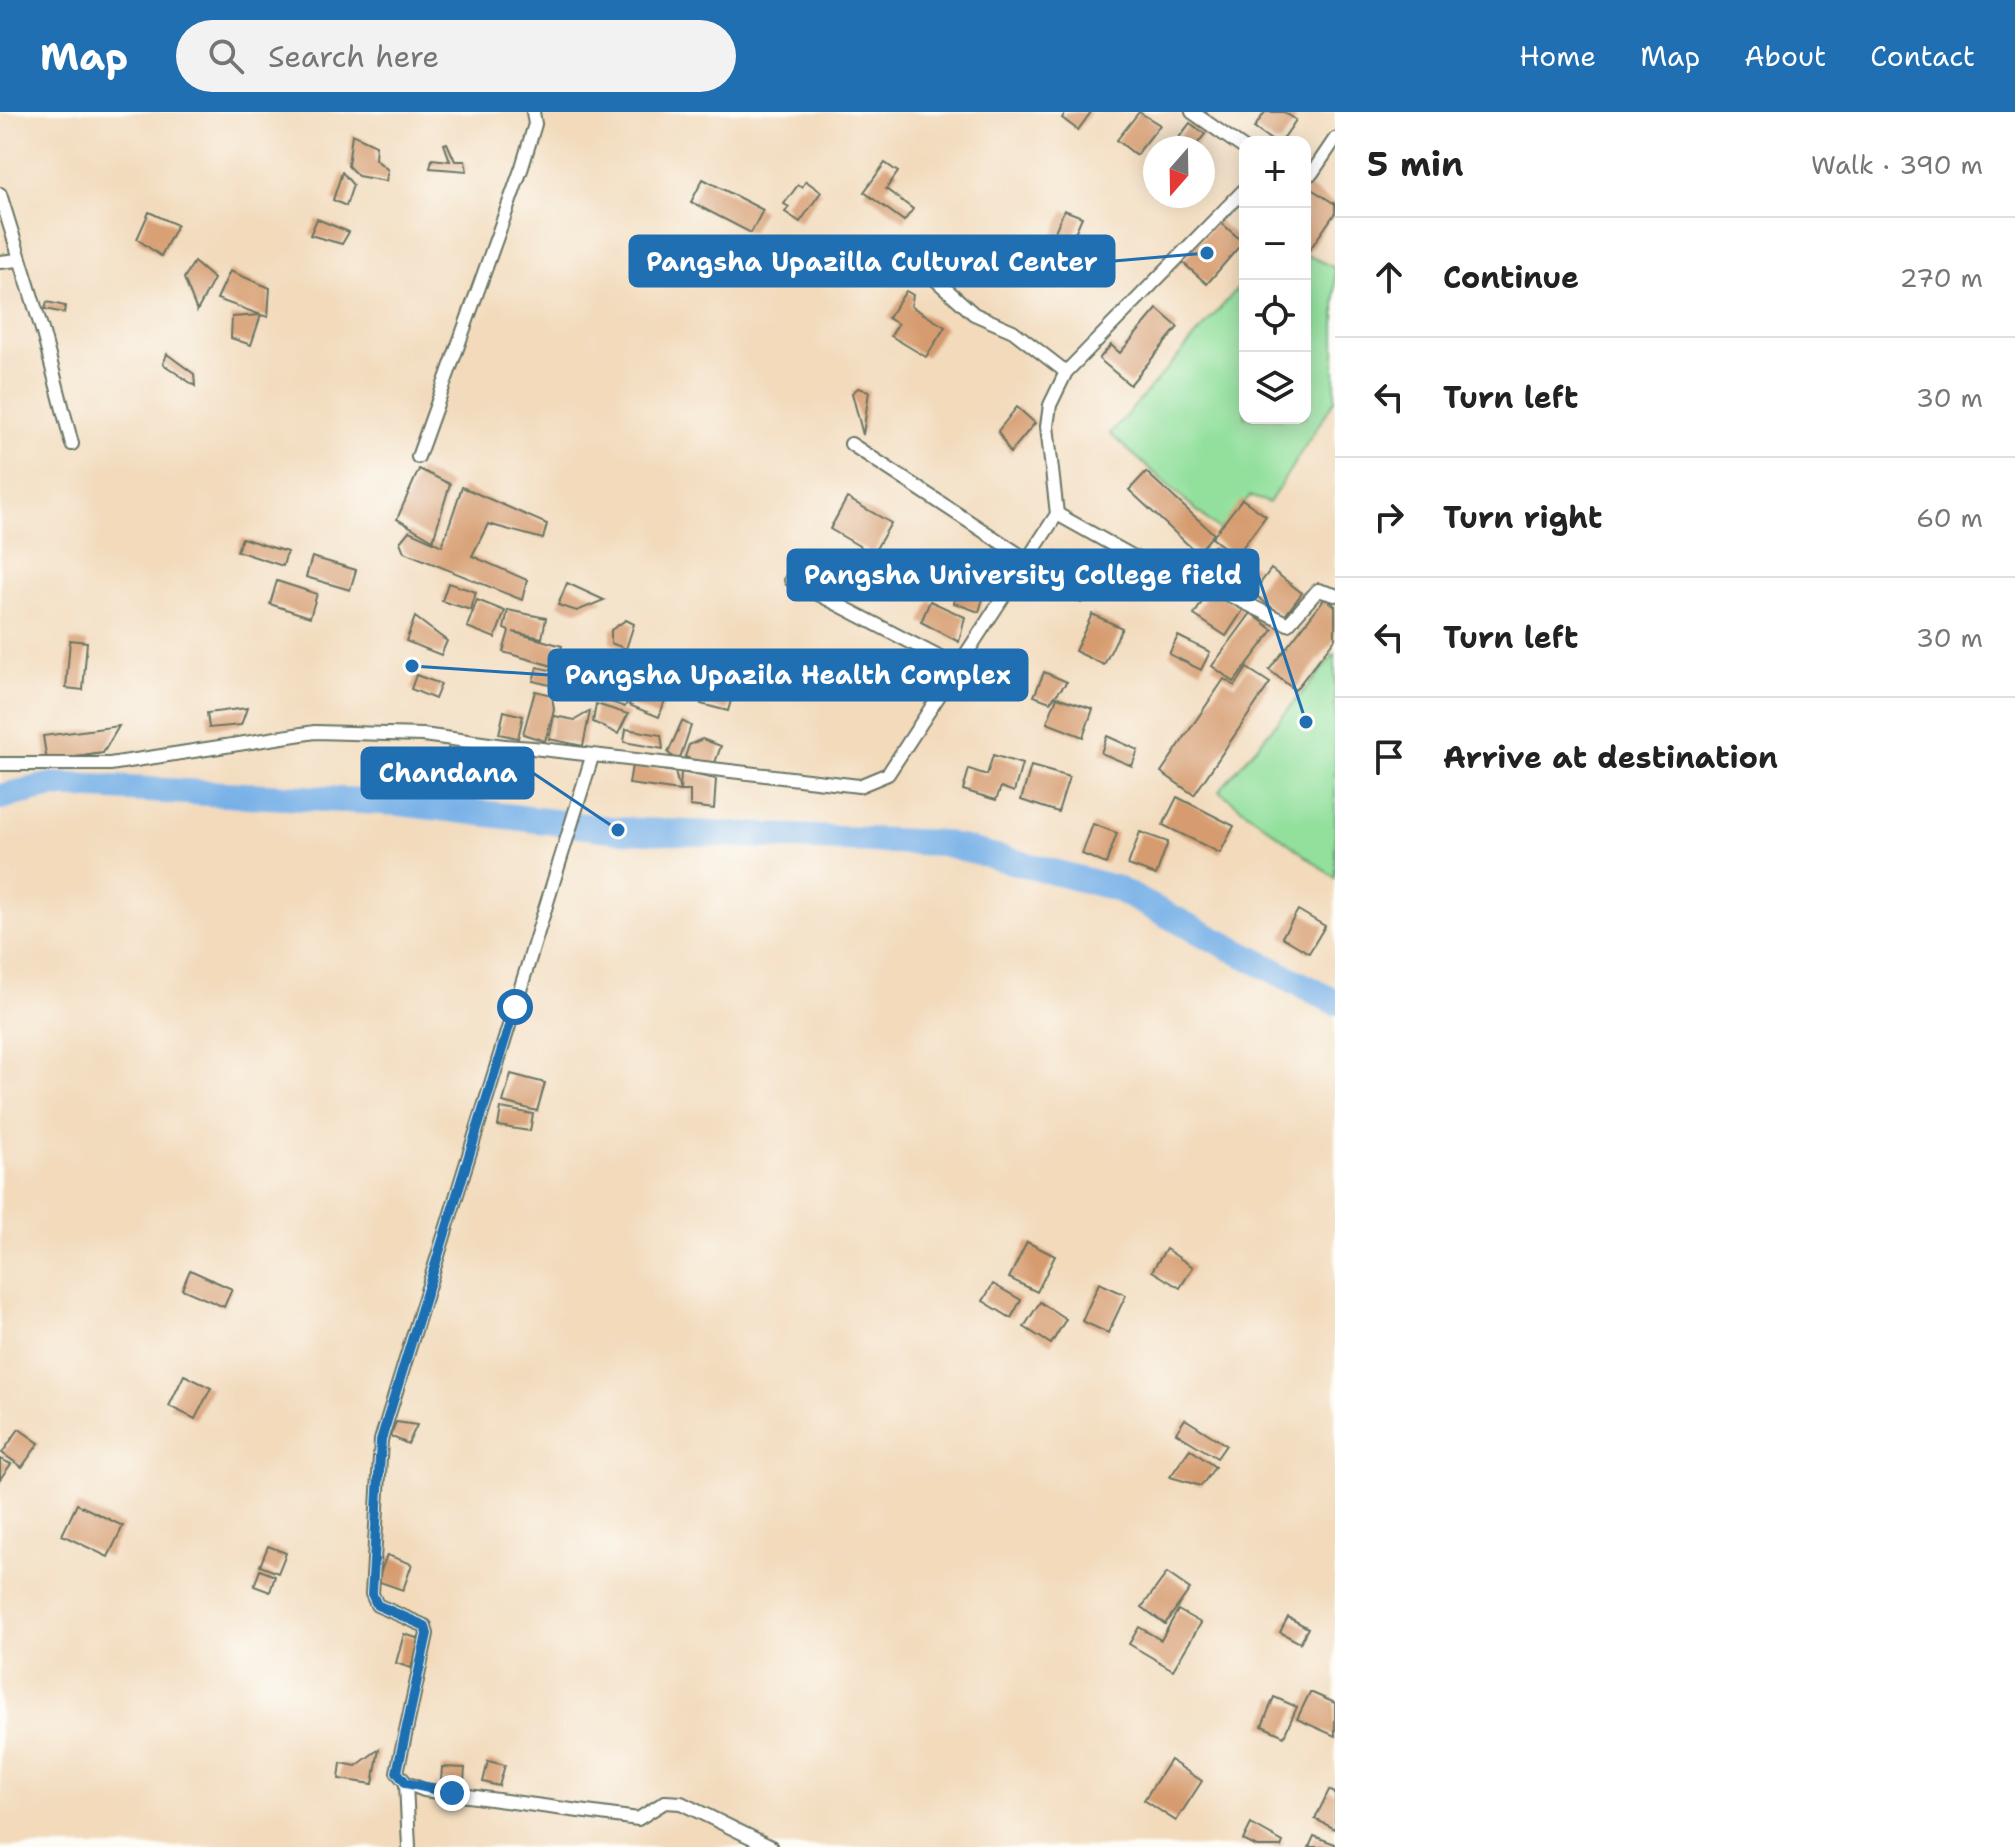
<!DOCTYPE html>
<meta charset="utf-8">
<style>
body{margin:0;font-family:"Shantell Sans",sans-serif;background:#f2f2f2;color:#222}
.controls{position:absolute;right:24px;top:24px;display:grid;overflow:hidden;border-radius:16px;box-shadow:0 4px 20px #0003}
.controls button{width:72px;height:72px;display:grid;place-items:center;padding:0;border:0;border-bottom:2px solid #e0e0e0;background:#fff;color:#222;font:40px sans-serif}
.compass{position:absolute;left:1143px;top:24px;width:72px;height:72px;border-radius:50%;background:#fff;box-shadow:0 4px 20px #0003;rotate:200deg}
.stop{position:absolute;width:24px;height:24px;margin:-18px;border:6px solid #1f6fb2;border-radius:50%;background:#fff}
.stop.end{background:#1f6fb2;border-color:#fff;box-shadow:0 2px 8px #0008}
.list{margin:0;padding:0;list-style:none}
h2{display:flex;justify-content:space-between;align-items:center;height:104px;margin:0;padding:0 32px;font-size:34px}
h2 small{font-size:26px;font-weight:400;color:#767676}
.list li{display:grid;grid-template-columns:52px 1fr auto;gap:24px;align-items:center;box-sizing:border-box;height:120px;padding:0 32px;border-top:2px solid #e0e0e0}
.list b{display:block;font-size:30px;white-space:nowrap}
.list em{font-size:26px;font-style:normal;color:#767676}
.icon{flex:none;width:44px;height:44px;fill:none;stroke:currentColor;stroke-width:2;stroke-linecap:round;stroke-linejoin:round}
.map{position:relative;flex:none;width:1335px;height:1735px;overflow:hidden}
header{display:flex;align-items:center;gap:48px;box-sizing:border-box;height:112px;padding:0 40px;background:#1f6fb2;color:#fff}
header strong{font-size:38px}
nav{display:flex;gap:44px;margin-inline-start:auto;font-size:28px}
.search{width:560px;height:72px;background:#f2f2f2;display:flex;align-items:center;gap:20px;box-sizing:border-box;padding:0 28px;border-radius:44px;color:#767676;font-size:30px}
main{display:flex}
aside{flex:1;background:#fff}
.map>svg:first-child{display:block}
.green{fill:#93e09d;stroke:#598e68;stroke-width:2}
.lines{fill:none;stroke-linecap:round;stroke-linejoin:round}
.river{stroke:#77b0e7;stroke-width:26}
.building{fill:#d69b6e}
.street-casing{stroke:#697463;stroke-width:16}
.street{stroke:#fff;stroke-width:12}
.route{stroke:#1f6fb2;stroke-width:10}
.leader{fill:none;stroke:#1f6fb2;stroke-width:3}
.callout-dot{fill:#1f6fb2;stroke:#fdfcf7;stroke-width:3}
.callout{fill:#1f6fb2;stroke:#1f6fb2;stroke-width:3}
.callout-label{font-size:26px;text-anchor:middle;font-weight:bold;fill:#fff}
</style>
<header>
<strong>Map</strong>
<div class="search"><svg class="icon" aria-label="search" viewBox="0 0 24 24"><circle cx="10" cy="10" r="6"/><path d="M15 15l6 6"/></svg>Search here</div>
<nav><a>Home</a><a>Map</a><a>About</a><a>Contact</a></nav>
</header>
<main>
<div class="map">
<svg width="1335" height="1735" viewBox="0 0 1335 1735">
<rect width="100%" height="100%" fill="#fdfcf7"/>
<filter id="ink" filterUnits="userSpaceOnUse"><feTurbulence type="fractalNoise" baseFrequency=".0125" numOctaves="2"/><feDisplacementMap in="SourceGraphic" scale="16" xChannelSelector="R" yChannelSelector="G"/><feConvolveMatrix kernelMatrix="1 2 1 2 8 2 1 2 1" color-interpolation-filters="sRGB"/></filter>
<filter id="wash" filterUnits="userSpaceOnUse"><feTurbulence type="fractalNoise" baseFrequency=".006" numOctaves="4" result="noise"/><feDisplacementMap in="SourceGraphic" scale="32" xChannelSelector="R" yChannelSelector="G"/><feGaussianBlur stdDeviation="1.8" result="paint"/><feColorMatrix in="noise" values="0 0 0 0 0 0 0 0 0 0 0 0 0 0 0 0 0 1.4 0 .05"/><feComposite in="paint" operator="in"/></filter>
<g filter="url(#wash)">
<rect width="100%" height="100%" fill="#f2dabb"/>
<g class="green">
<path d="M 1305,142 L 1335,156 L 1335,287 L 1269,391 L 1250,384 L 1219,418 L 1110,322 L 1245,168 L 1245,306 L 1305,306 Z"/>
<path d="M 1335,542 L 1335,766 L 1219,679 Z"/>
</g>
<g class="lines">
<path class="river" d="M 0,685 L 53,673 L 400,691 L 618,718 L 942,731 L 1115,776 L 1335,890"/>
</g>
<g id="blocks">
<g class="building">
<path d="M 1066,0 L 1091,0 L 1078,18 L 1062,6 Z"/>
<path d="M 1139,0 L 1160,13 L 1136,43 L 1117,28 Z"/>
<path d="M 1265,0 L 1284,0 L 1296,8 L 1281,30 L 1274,30 L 1254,16 Z"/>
<path d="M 1190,11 L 1205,22 L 1194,36 L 1171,36 Z"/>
<path d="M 352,22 L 376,33 L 375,47 L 388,58 L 386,69 L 358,64 L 348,54 Z"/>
<path d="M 447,31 L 455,49 L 465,49 L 467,59 L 430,56 L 432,47 L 450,49 L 444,32 Z"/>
<path d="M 885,51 L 898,60 L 886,77 L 913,97 L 904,109 L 864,80 Z"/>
<path d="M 342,60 L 353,73 L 346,94 L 333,88 Z"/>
<path d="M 703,67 L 763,98 L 751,121 L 691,90 Z"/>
<path d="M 806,69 L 821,80 L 800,110 L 785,100 L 789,95 L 784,92 L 798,73 L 802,75 Z"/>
<path d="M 1305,73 L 1335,92 L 1335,101 L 1308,140 L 1305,138 Z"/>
<path d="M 1064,98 L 1082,105 L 1068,137 L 1051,129 Z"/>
<path d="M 149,100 L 177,113 L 161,144 L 137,127 Z"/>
<path d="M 317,107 L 349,120 L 342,132 L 310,123 Z"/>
<path d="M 1218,108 L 1243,130 L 1207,172 L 1182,150 Z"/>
<path d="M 194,150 L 214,167 L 197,199 L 184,166 Z"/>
<path d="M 230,159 L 270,176 L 268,205 L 261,203 L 251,233 L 231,226 L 232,205 L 261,203 L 217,187 Z"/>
<path d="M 906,179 L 913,183 L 911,194 L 945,215 L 926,245 L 891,224 L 898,212 L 888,206 Z"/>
<path d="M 47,190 L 65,194 L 64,201 L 45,197 Z"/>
<path d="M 1157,197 L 1178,215 L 1130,273 L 1099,247 L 1111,233 L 1120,241 Z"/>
<path d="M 167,242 L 194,262 L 195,274 L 163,252 Z"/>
<path d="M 858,276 L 869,279 L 863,323 L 852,281 Z"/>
<path d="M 1017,295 L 1035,311 L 1010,341 L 998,319 Z"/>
<path d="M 419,357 L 450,372 L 433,428 L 397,407 Z"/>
<path d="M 1146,360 L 1214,422 L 1197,441 L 1129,378 Z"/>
<path d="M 462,375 L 547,412 L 543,427 L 488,412 L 472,444 L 527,468 L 522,488 L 404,440 L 400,430 L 409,419 L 442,434 Z"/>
<path d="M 847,386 L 891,411 L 873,442 L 830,417 Z"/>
<path d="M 1242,387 L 1266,404 L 1236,444 L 1212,426 Z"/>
<path d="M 242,426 L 287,440 L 283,454 L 237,439 Z"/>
<path d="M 1214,434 L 1256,455 L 1244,474 L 1204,450 Z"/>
<path d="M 1055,439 L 1097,462 L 1081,491 L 1039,467 Z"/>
<path d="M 312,445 L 356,458 L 350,478 L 306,465 Z"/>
<path d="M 1271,457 L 1302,481 L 1284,505 L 1253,481 Z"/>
<path d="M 277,469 L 317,482 L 310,505 L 270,492 Z"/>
<path d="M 959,469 L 985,480 L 979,500 L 954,491 Z"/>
<path d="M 448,471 L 476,480 L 471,498 L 442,489 Z"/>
<path d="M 567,471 L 604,488 L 577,499 L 558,493 Z"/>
<path d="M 1210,477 L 1243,498 L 1226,524 L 1194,503 Z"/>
<path d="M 1325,486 L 1335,494 L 1335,527 L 1295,578 L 1269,558 Z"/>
<path d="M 477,488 L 505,499 L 495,526 L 467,515 Z"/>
<path d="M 930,489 L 965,505 L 959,530 L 921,510 Z"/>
<path d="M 508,498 L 546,506 L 542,526 L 513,520 L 562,534 L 556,555 L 503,540 L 509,519 L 504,517 Z"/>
<path d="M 1251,501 L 1273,518 L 1234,570 L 1212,554 Z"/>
<path d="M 1092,502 L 1122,516 L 1104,553 L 1075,539 Z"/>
<path d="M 415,505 L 447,529 L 441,543 L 406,529 Z"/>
<path d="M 626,508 L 634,512 L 626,537 L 611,531 L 611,518 Z"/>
<path d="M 1178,524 L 1210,540 L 1201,558 L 1169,542 Z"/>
<path d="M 70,528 L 87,530 L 83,578 L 66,576 Z"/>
<path d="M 669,547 L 681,555 L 677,577 L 669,577 L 659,605 L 629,593 L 639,566 L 646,568 Z"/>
<path d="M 537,555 L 558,560 L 554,574 L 533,569 Z"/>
<path d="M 1247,556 L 1270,571 L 1194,683 L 1161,660 L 1224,567 L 1235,574 Z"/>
<path d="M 1044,560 L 1067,570 L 1050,590 L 1034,584 Z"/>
<path d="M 416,563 L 441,572 L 435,587 L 411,577 Z"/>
<path d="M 606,569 L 632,578 L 625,595 L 599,586 Z"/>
<path d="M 705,578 L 732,585 L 728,599 L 701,592 Z"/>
<path d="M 535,579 L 552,583 L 554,598 L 545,629 L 523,622 Z"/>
<path d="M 1057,585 L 1093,597 L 1083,625 L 1047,611 Z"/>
<path d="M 596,592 L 628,602 L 618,622 L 593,610 Z"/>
<path d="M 247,596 L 241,613 L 209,616 L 207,601 Z"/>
<path d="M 504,599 L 523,604 L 518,626 L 499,622 Z"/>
<path d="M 590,599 L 583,634 L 549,627 L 554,604 L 575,608 Z"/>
<path d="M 682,609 L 691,614 L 679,649 L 668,641 Z"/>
<path d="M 119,614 L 103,641 L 47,649 L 43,624 Z"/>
<path d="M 626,617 L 661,623 L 663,637 L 624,630 Z"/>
<path d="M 1107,624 L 1138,638 L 1132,654 L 1101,641 Z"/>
<path d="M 702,627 L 721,634 L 713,656 L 685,645 L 689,633 Z"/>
<path d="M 449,630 L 483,634 L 479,671 L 445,667 Z"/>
<path d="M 993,643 L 1022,652 L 1014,680 L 1001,675 L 996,688 L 963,678 L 969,657 L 987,663 Z"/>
<path d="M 632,653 L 675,660 L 680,679 L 629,672 Z"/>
<path d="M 1031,654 L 1069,665 L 1058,700 L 1021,688 Z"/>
<path d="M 681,660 L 716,667 L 714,697 L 690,694 L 690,679 L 680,679 Z"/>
<path d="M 1177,685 L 1234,714 L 1220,741 L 1163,713 Z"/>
<path d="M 1093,712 L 1117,721 L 1106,752 L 1082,742 Z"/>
<path d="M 1140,720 L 1168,730 L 1156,763 L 1128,753 Z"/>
<path d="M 1298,798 L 1325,814 L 1309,841 L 1282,825 Z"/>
<path d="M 511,962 L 545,971 L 537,999 L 503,990 Z"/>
<path d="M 501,996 L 533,1002 L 530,1019 L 498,1014 Z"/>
<path d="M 1027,1130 L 1055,1144 L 1037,1180 L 1009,1166 Z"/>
<path d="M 1166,1137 L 1193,1155 L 1180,1176 L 1152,1159 Z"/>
<path d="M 190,1158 L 232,1177 L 224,1195 L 182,1177 Z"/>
<path d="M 1099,1171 L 1126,1183 L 1108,1221 L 1082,1209 Z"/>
<path d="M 993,1172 L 1021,1188 L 1011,1206 L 983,1189 Z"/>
<path d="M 1040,1190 L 1066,1207 L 1051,1232 L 1024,1215 Z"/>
<path d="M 184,1263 L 211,1276 L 195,1307 L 169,1294 Z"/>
<path d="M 1185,1307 L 1226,1333 L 1217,1346 L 1176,1321 Z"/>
<path d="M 396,1310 L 417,1313 L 408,1332 L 390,1324 Z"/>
<path d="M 19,1317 L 39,1331 L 22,1355 L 2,1341 Z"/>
<path d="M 1190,1337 L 1215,1355 L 1201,1374 L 1170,1365 Z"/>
<path d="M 0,1347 L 11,1352 L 0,1367 Z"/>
<path d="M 77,1392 L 123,1414 L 108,1445 L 62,1423 Z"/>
<path d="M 268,1434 L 286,1441 L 278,1461 L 260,1454 Z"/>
<path d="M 387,1443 L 412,1452 L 403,1478 L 377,1469 Z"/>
<path d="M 260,1458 L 275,1464 L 270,1480 L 254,1474 Z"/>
<path d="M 1167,1461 L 1190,1477 L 1165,1512 L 1142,1495 Z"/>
<path d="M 1178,1498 L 1201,1511 L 1173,1558 L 1129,1532 L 1139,1515 L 1161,1528 Z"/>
<path d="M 1288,1505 L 1308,1516 L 1300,1531 L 1280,1520 Z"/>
<path d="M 404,1522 L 420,1527 L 411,1556 L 396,1551 Z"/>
<path d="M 1310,1580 L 1335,1591 L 1335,1624 L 1297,1607 Z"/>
<path d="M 1274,1585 L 1297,1595 L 1284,1624 L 1262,1614 Z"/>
<path d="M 379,1637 L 373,1672 L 339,1667 L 341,1651 L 356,1654 Z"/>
<path d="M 1170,1648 L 1202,1669 L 1176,1709 L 1144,1688 Z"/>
<path d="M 488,1649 L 505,1653 L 499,1674 L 483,1670 Z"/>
<path d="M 442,1655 L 465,1656 L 464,1670 L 441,1669 Z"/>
<path d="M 1329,1678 L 1335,1681 L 1335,1717 L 1315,1707 Z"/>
<path d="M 1251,1712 L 1283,1730 L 1281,1735 L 1257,1735 L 1243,1728 Z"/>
<path d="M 1314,1724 L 1335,1732 L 1335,1735 L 1309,1735 Z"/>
</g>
</g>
</g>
<g filter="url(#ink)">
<use href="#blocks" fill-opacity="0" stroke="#697463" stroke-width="2"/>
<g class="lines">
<defs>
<g id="street">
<path d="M 1192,0 L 1245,37"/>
<path d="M 1305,63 L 1312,61 L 1335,27"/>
<path d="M 0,82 L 43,221 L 72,332"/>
<path d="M 0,150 L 18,148"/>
<path d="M 919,153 L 974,202 L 1013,219 L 1066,260"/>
<path d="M 851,332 L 1029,449"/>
<path d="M 418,345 L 522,55 L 535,12 L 533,0"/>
<path d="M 1057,402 L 1143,450 L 1225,481 L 1288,512 L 1318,478 L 1335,483"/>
<path d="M 791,468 L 958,555"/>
<path d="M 493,644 L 504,634 L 533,636 L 859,674 L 888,662 L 1057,402 L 1047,314 L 1050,293 L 1066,260 L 1245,77"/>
<path d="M 592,645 L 381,1328 L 372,1482 L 377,1493 L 425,1514 L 427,1522 L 397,1660 L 406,1671 L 424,1678 L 638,1707 L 665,1690 L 681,1691 L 771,1735"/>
<path d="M 0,652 L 110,652 L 315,620 L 423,623 L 504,634"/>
<path d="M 406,1671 L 409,1735"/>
</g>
</defs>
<use href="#street" class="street-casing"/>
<use href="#street" class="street"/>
</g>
</g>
<g class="lines" filter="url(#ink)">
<path class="route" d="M 452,1681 L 406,1671 L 397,1660 L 427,1522 L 425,1514 L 377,1493 L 372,1482 L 381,1328 L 515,895"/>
</g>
<path class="leader" d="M1207 141L1114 149M1306 610L1258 463M412 554L549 563M618 718L533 661"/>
<g class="callout-dot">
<circle cx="1207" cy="141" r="8"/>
<circle cx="1306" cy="610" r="8"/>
<circle cx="412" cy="554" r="8"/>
<circle cx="618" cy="718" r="8"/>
</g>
<g class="callout">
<rect x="630" y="124" width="484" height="50" rx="8"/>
<rect x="788" y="438" width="470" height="50" rx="8"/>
<rect x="549" y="538" width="478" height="50" rx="8"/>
<rect x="362" y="636" width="171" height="50" rx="8"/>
</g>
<g class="callout-label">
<text x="872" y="159">Pangsha Upazilla Cultural Center</text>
<text x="1023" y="472">Pangsha University College field</text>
<text x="788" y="572">Pangsha Upazila Health Complex</text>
<text x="448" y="670">Chandana</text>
</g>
</svg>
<div class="controls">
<button>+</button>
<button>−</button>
<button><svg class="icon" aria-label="locate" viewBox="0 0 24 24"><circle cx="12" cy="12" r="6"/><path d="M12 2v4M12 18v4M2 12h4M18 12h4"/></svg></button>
<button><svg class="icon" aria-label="layers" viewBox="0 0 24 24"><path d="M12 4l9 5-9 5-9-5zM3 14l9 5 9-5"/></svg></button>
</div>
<svg class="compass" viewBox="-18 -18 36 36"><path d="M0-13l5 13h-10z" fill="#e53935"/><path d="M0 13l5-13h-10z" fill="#767676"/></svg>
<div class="stop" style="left:515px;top:895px"></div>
<div class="stop end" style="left:452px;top:1681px"></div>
</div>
<aside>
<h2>5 min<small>Walk · 390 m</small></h2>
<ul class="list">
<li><svg class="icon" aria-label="ahead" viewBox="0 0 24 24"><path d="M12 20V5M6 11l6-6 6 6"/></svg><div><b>Continue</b></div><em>270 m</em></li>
<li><svg class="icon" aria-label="left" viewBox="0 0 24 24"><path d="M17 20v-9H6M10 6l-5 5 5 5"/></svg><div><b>Turn left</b></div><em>30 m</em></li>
<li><svg class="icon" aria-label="right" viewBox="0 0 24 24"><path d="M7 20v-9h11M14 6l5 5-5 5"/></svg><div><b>Turn right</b></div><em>60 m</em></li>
<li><svg class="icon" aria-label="left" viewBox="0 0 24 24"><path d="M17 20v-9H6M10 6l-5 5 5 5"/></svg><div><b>Turn left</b></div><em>30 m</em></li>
<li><svg class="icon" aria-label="arrive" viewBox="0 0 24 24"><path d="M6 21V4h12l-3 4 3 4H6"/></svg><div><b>Arrive at destination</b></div></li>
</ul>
</aside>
</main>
